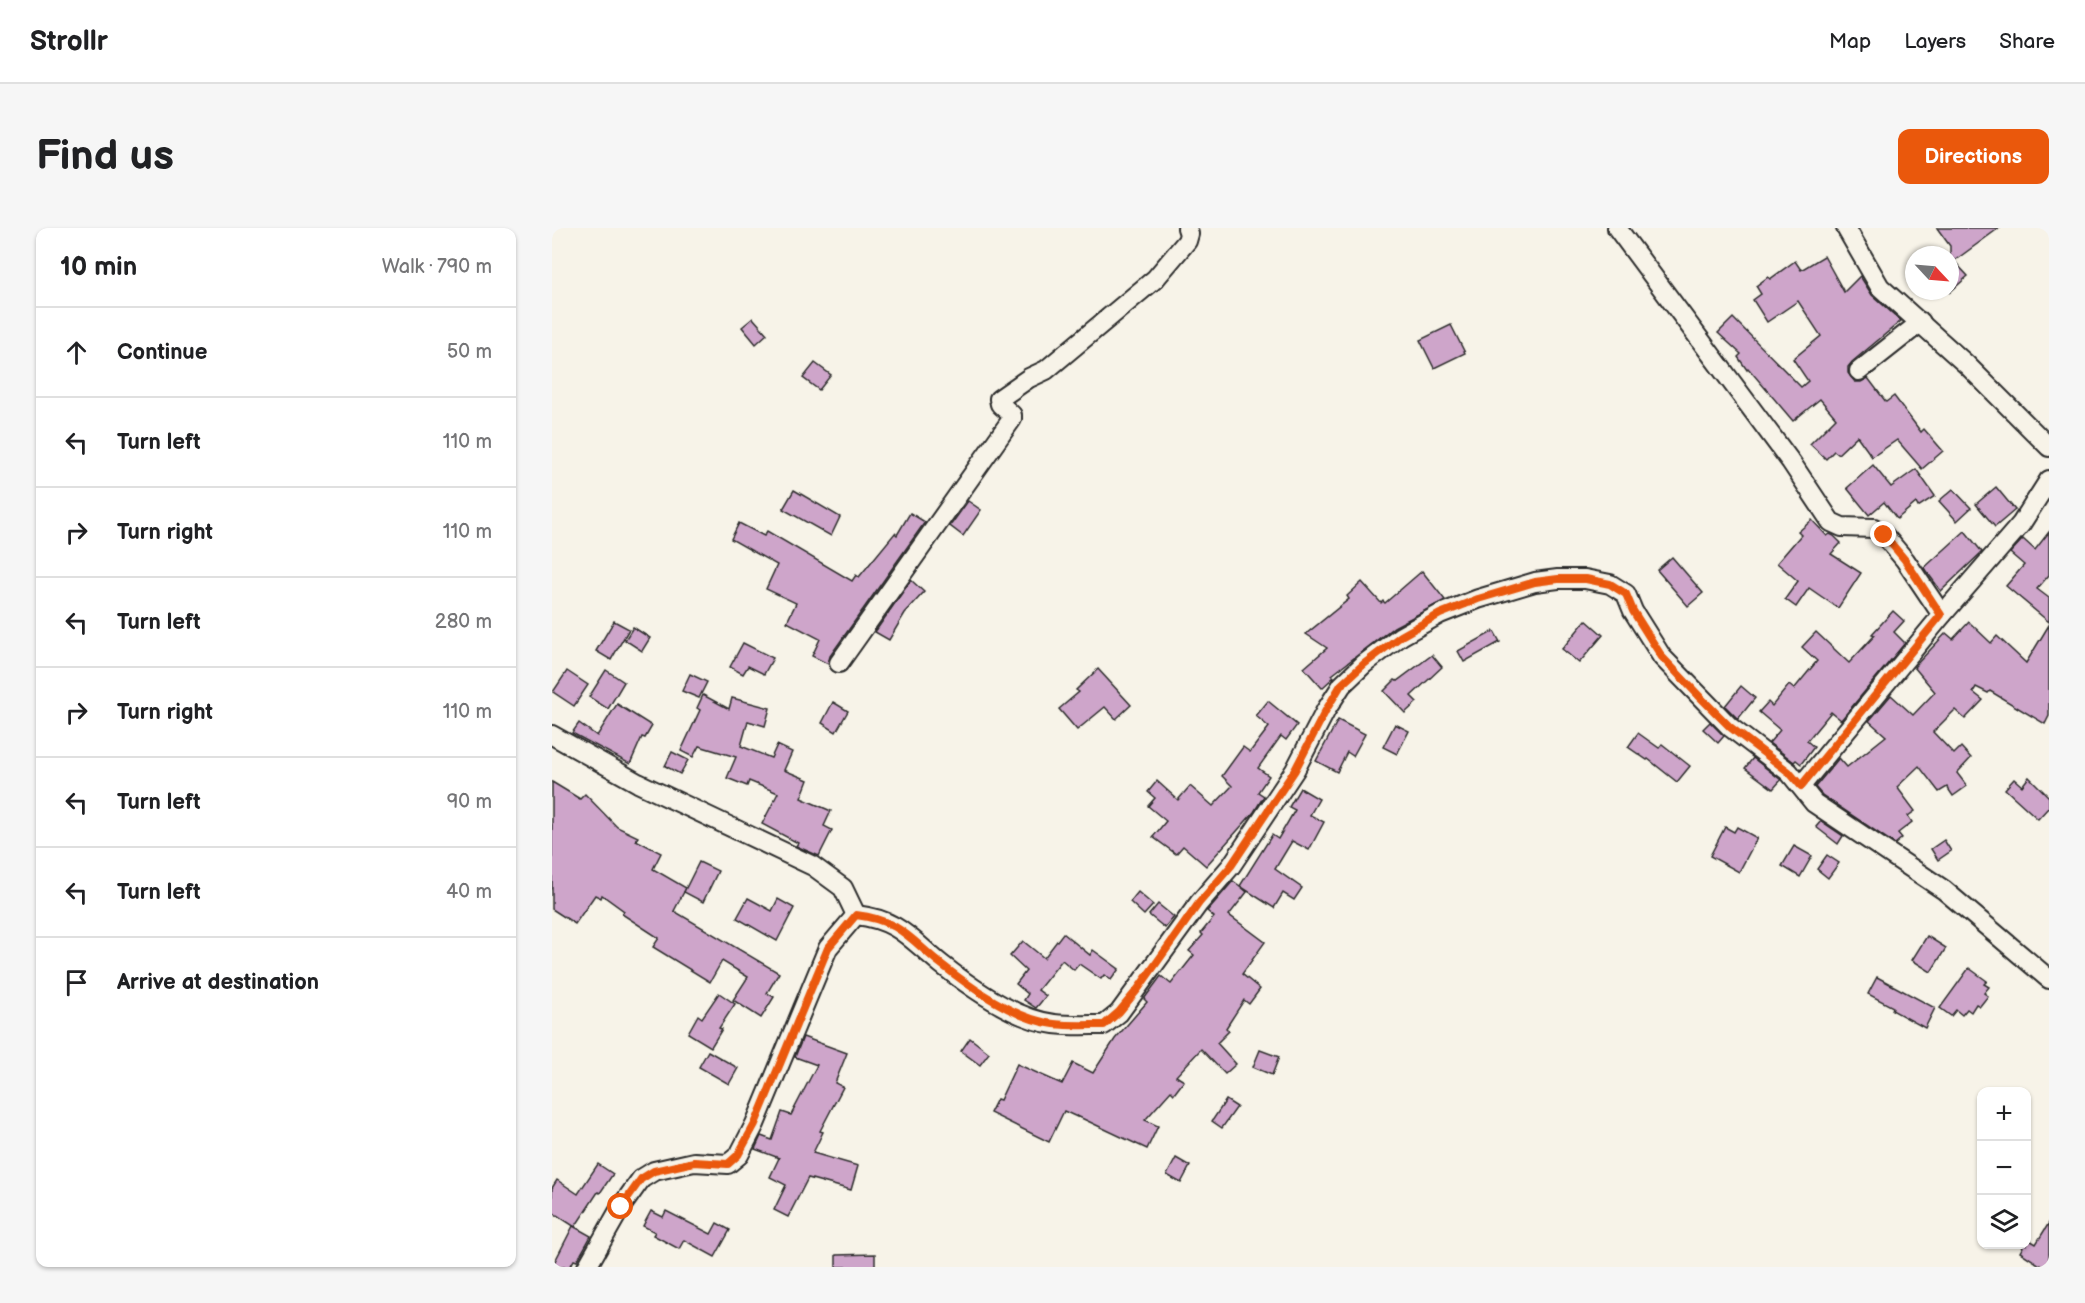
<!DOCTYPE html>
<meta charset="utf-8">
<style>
body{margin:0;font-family:"Balsamiq Sans",sans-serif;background:#f6f6f6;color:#202124}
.controls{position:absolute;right:18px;bottom:18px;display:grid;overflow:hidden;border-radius:12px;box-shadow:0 2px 4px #0004}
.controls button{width:54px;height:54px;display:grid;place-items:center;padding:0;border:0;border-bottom:2px solid #e0e0e0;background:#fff;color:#202124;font:30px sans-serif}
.compass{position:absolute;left:1353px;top:18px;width:54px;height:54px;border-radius:50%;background:#fff;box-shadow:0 2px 4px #0004;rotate:116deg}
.stop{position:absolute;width:18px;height:18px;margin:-14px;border:4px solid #ea580c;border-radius:50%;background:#fff}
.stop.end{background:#ea580c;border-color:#fff;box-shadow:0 2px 6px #0008}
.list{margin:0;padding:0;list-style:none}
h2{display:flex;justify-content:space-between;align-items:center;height:78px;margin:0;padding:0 24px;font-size:26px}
h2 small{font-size:20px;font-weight:400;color:#757577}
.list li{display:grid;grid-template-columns:39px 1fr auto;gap:18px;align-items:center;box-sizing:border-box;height:90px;padding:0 24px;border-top:2px solid #e0e0e0}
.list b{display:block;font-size:22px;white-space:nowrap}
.list em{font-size:20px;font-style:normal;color:#757577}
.icon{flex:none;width:33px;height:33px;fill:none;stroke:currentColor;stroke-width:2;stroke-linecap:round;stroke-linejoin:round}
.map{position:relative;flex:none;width:1497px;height:1039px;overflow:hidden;border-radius:12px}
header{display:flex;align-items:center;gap:36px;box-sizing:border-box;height:84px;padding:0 30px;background:#fff;border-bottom:2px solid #e0e0e0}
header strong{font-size:28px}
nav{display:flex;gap:33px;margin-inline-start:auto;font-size:21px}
.intro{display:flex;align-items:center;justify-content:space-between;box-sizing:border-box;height:144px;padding:0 36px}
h1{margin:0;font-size:42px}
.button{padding:15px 27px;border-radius:12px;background:#ea580c;color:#fff;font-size:21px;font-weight:700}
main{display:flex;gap:36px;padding:0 36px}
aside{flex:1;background:#fff;border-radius:12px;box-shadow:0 2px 4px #0004}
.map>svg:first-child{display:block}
.building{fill:#cea5ca;stroke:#2b2b2b;stroke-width:1.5}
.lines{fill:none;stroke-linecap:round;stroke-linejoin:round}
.minor-casing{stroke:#2b2b2b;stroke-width:22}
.minor{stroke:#f7f3e8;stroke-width:18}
.route{stroke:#ea580c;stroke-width:8}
</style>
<header>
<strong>Strollr</strong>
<nav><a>Map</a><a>Layers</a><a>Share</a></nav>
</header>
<div class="intro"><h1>Find us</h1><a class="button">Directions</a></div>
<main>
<aside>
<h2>10 min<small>Walk · 790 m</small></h2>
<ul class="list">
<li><svg class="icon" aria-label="ahead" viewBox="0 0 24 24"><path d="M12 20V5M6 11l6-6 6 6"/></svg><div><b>Continue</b></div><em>50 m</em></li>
<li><svg class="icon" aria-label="left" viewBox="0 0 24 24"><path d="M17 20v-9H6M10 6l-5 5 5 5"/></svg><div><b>Turn left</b></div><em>110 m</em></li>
<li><svg class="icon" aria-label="right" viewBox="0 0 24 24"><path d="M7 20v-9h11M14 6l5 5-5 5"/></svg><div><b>Turn right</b></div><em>110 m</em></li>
<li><svg class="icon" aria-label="left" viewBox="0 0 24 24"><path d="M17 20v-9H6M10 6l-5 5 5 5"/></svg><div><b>Turn left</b></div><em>280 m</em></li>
<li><svg class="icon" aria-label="right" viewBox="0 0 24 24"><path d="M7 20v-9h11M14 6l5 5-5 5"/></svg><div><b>Turn right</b></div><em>110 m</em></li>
<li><svg class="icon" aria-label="left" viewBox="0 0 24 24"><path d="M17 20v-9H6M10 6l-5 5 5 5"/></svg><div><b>Turn left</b></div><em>90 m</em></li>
<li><svg class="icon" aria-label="left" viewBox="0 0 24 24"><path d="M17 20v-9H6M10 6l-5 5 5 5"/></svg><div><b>Turn left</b></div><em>40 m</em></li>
<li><svg class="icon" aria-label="arrive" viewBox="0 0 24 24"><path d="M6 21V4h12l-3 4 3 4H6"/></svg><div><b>Arrive at destination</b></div></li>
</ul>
</aside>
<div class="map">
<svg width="1497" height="1039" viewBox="0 0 1497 1039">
<rect width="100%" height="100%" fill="#f7f3e8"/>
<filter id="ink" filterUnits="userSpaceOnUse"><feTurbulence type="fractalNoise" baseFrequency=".0167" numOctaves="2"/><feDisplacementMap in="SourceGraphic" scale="12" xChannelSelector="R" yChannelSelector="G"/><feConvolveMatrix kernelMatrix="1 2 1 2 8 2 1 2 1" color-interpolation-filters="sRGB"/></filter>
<g filter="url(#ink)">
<g class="building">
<path d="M 1385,0 L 1447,0 L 1402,33 L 1416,48 L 1398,64 L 1398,18 Z"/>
<path d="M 1272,28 L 1292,64 L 1308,48 L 1320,67 L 1349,93 L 1300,134 L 1296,139 L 1296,145 L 1303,154 L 1309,154 L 1316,150 L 1334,174 L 1342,168 L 1369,204 L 1372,201 L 1391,223 L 1370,241 L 1345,212 L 1320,229 L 1305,208 L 1286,226 L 1282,223 L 1274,231 L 1258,216 L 1284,190 L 1268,171 L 1241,193 L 1196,140 L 1195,142 L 1186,129 L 1189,126 L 1166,105 L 1181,90 L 1249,159 L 1256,153 L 1241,131 L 1269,108 L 1246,73 L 1215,94 L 1201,72 L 1209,66 L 1204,58 L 1216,49 L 1218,51 L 1243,33 L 1249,42 Z"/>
<path d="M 201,90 L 215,106 L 204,116 L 190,99 Z"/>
<path d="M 899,97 L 913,125 L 882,140 L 868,112 Z"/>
<path d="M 263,135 L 279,147 L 267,162 L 251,150 Z"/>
<path d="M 1321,237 L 1339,259 L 1364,241 L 1383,268 L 1366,279 L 1364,275 L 1345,291 L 1332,274 L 1317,287 L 1295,260 Z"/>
<path d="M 1444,259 L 1463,282 L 1443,299 L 1424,276 Z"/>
<path d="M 1401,261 L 1419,280 L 1405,293 L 1387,273 Z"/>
<path d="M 242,262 L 288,289 L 279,308 L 231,281 Z"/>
<path d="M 416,273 L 429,282 L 411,308 L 398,298 Z"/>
<path d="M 358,285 L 373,294 L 278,428 L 276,436 L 260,428 L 268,411 L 235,394 L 244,375 L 214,361 L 225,337 L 179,311 L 187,295 L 212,308 L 215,303 L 300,353 L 304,347 L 307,349 L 343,305 L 345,307 Z"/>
<path d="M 1260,292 L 1275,308 L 1278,306 L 1282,308 L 1289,315 L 1279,326 L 1309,345 L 1286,380 L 1257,360 L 1244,379 L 1233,371 L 1246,353 L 1225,335 L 1249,307 L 1246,304 Z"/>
<path d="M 1413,303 L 1430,324 L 1389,363 L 1372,340 Z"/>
<path d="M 1497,304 L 1497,347 L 1485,361 L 1497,370 L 1497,394 L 1454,358 L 1472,337 L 1458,325 L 1471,311 L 1483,322 Z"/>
<path d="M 1120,329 L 1151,365 L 1136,378 L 1105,342 Z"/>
<path d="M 870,343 L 893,372 L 842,399 L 780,447 L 782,449 L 770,460 L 752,440 L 775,420 L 754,406 L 797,371 L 795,368 L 810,354 L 829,375 L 831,373 L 833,375 Z"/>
<path d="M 359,352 L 372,364 L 353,385 L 337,412 L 323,404 Z"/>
<path d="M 1341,383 L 1352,393 L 1342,404 L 1353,415 L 1289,492 L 1279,484 L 1255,513 L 1262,519 L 1249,536 L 1244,532 L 1242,534 L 1217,515 L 1228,502 L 1207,484 L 1216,474 L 1220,478 L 1237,457 L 1242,461 L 1265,433 L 1250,419 L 1264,404 L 1297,435 L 1323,407 L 1320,406 Z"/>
<path d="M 1034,392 L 1051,407 L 1027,435 L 1010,421 Z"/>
<path d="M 62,393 L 77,401 L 59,432 L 44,423 Z"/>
<path d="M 1417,394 L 1439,415 L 1445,408 L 1474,435 L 1497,397 L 1497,488 L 1493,496 L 1438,463 L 1436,465 L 1424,459 L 1421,464 L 1431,472 L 1413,491 L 1403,482 L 1381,504 L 1402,526 L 1409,519 L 1419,530 L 1405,545 L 1415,558 L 1401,568 L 1395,559 L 1387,564 L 1367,538 L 1345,559 L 1363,583 L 1356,588 L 1360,594 L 1346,605 L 1350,610 L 1343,616 L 1270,567 L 1263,559 L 1287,530 L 1295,539 L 1334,508 L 1317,493 L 1339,467 L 1361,487 L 1383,464 L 1362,439 L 1394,405 L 1401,411 Z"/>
<path d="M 81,399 L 98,410 L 90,423 L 73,412 Z"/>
<path d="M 942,403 L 948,414 L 912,434 L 906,423 Z"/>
<path d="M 191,415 L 221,430 L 212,446 L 196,438 L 191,446 L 178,439 Z"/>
<path d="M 880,427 L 890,439 L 859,468 L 865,474 L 853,485 L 832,463 L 843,452 L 845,453 Z"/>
<path d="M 546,441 L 579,477 L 564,491 L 553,479 L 525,502 L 507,481 L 527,464 L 524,462 Z"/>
<path d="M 54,442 L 72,454 L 56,481 L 37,469 Z"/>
<path d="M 15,443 L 36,457 L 22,478 L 1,464 Z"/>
<path d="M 138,446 L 155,454 L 147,470 L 130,463 Z"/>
<path d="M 1189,458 L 1203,470 L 1186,491 L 1173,478 Z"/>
<path d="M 151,467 L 177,481 L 180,470 L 218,480 L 213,498 L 196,493 L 189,518 L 219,530 L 225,517 L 240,524 L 232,542 L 256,552 L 249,570 L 279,583 L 272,598 L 280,602 L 267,628 L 244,618 L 246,615 L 210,596 L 226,565 L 197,553 L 195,558 L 175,550 L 184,529 L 147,518 L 141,529 L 129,523 L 148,482 L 145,480 Z"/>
<path d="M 716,473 L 745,497 L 734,512 L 729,508 L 706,540 L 717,548 L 706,564 L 712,568 L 702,584 L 654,638 L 631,618 L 624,626 L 601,609 L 614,593 L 596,578 L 603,570 L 596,564 L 605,553 L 626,572 L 638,558 L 661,578 L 680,558 L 670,548 L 691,519 L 698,524 L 717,499 L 704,488 Z"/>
<path d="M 281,474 L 296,483 L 284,504 L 270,495 Z"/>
<path d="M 65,476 L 100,498 L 93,510 L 90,509 L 78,536 L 20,505 L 27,495 L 45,508 Z"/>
<path d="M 786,492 L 813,506 L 801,528 L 795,524 L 785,544 L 764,533 Z"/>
<path d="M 1158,494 L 1172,508 L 1166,515 L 1151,501 Z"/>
<path d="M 843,496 L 857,503 L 845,526 L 831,519 Z"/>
<path d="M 1086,505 L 1107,520 L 1110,516 L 1138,538 L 1125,554 L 1096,531 L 1095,532 L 1076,519 Z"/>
<path d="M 120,524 L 136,532 L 128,546 L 113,538 Z"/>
<path d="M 1201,530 L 1229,552 L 1221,561 L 1193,540 Z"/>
<path d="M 1477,549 L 1497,569 L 1497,579 L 1486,591 L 1453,561 L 1462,551 L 1470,558 Z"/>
<path d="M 0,554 L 28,571 L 33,566 L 65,599 L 86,609 L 84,612 L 109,625 L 101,641 L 134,660 L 122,683 L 227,745 L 215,765 L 222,769 L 209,790 L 181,772 L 196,749 L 170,733 L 158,754 L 101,719 L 107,710 L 70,686 L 72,683 L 50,667 L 49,670 L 43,667 L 23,696 L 0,681 Z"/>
<path d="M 748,560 L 767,571 L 758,587 L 772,594 L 757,622 L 740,613 L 723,641 L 750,660 L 742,672 L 731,665 L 722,680 L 688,658 L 695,664 L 677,687 L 713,714 L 690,746 L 708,761 L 697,776 L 692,772 L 674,800 L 677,803 L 665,815 L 684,836 L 673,846 L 649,821 L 624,848 L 632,853 L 622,866 L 619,863 L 593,892 L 606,898 L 595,921 L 525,888 L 525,889 L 512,883 L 497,914 L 438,885 L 445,871 L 448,872 L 465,836 L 510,856 L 521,835 L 541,845 L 563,811 L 595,774 L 592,771 L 609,748 L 619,756 L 642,727 L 637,723 L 651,707 L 649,705 L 662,689 L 655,683 L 656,682 L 681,653 L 688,658 L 720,607 L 726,611 L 743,582 L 737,579 Z"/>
<path d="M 1269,593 L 1291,608 L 1286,616 L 1264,599 Z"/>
<path d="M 1173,599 L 1182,604 L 1185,599 L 1205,610 L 1187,644 L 1158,628 Z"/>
<path d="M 1392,612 L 1399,623 L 1386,632 L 1379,621 Z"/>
<path d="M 1242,618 L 1260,628 L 1248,649 L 1230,638 Z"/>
<path d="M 1275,627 L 1287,635 L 1276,650 L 1265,641 Z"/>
<path d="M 147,634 L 166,643 L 151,674 L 132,664 Z"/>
<path d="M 586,664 L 601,677 L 592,687 L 578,674 Z"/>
<path d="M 196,670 L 220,683 L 226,671 L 242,680 L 225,713 L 185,690 Z"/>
<path d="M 606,676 L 622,689 L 613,700 L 597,687 Z"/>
<path d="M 511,705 L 538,727 L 541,722 L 567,741 L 559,752 L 552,747 L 549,751 L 527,736 L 522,742 L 510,732 L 486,762 L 494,768 L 484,780 L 472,772 L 476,766 L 464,756 L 474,743 L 458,728 L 471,713 L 492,730 Z"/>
<path d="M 1375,708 L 1394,720 L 1379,744 L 1360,732 Z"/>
<path d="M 1417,740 L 1435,753 L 1432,756 L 1437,759 L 1432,765 L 1436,768 L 1428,778 L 1424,776 L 1419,784 L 1415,781 L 1410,787 L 1404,782 L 1399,788 L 1388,780 Z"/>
<path d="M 1325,749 L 1383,780 L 1373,800 L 1340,782 L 1341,779 L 1316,766 Z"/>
<path d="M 167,765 L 183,776 L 167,800 L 170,801 L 159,819 L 136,805 L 146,787 L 150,790 Z"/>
<path d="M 251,809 L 295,825 L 283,855 L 291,859 L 268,903 L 271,904 L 261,925 L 306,938 L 299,962 L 256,950 L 236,989 L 222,982 L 234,957 L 218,949 L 227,930 L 203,921 L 209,908 L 220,912 L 230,884 L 239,887 L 265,837 L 243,829 Z"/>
<path d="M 418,810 L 437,825 L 428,837 L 409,823 Z"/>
<path d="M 708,822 L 727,829 L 720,847 L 701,839 Z"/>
<path d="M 156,823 L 186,840 L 177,856 L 147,839 Z"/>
<path d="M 674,872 L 685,879 L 670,900 L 660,893 Z"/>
<path d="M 624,930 L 638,938 L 629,955 L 615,947 Z"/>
<path d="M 46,936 L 61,946 L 48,965 L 46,964 L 23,999 L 0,984 L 0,960 L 5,952 L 26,966 Z"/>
<path d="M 99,983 L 111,989 L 114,983 L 159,1006 L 165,995 L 178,1002 L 163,1029 L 132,1012 L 127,1021 L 101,1007 L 103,1004 L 91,998 Z"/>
<path d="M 1497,995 L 1497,1039 L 1491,1039 L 1468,1024 L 1472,1017 L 1474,1017 L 1476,1011 L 1484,1016 Z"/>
<path d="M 21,998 L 39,1008 L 25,1033 L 22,1032 L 18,1039 L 0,1039 Z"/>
<path d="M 323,1026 L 323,1039 L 284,1039 L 284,1027 Z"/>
</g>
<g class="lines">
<defs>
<g id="minor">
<path d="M 1065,0 L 1239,234 L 1279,294 L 1290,299 L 1322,300 L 1332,307 L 1353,332 L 1390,387"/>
<path d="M 1294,0 L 1328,59 L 1415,137 L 1497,219"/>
<path d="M 1307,143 L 1369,94"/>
<path d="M 287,435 L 460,191 L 460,187 L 448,176 L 447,171 L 477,150 L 494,142 L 603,51 L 635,13 L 637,6 L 635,0"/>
<path d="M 0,507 L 86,555 L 261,638 L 291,660 L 304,687"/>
<path d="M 1249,558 L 1390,387 L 1469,296 L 1497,252"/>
<path d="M 35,1039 L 69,979 L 89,951 L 102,943 L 142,934 L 176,936 L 187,927 L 203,896 L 276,720 L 304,687 C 347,692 358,711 389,736 C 418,759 465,792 502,796 C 518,798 536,797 552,797 L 567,785 L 647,675 L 679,638 L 743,542 L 774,482 L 790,457 L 812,436 L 849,408 L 888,386 L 926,371 L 983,354 L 1006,351 L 1033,351 L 1058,356 L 1074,366 L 1081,383 L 1110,429 L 1178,499 L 1237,544 L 1262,575 L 1392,662 L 1497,751"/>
</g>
</defs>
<use href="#minor" class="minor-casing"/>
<use href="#minor" class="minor"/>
</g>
</g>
<g class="lines" filter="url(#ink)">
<path class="route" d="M 69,979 L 89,951 L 102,943 L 142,934 L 176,936 L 186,927 L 203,896 L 276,720 L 304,687 C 347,692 358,711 389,736 C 418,759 465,792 502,796 C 518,798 536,797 552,797 L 567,784 L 586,761 L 647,675 L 679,638 L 743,542 L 774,482 L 789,457 L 812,436 L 849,408 L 888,386 L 926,371 L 983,354 L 1006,351 L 1034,351 L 1058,356 L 1074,366 L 1081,383 L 1110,429 L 1149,470 L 1178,499 L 1237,544 L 1249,558 L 1389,387 L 1353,332 L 1332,307"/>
</g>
</svg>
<div class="controls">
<button>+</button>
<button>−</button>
<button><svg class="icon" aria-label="layers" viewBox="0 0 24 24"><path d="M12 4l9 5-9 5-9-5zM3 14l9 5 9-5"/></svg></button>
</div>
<svg class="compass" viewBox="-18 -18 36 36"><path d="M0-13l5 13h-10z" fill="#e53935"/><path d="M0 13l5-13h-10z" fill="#757577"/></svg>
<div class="stop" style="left:69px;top:979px"></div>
<div class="stop end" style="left:1332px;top:307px"></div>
</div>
</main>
